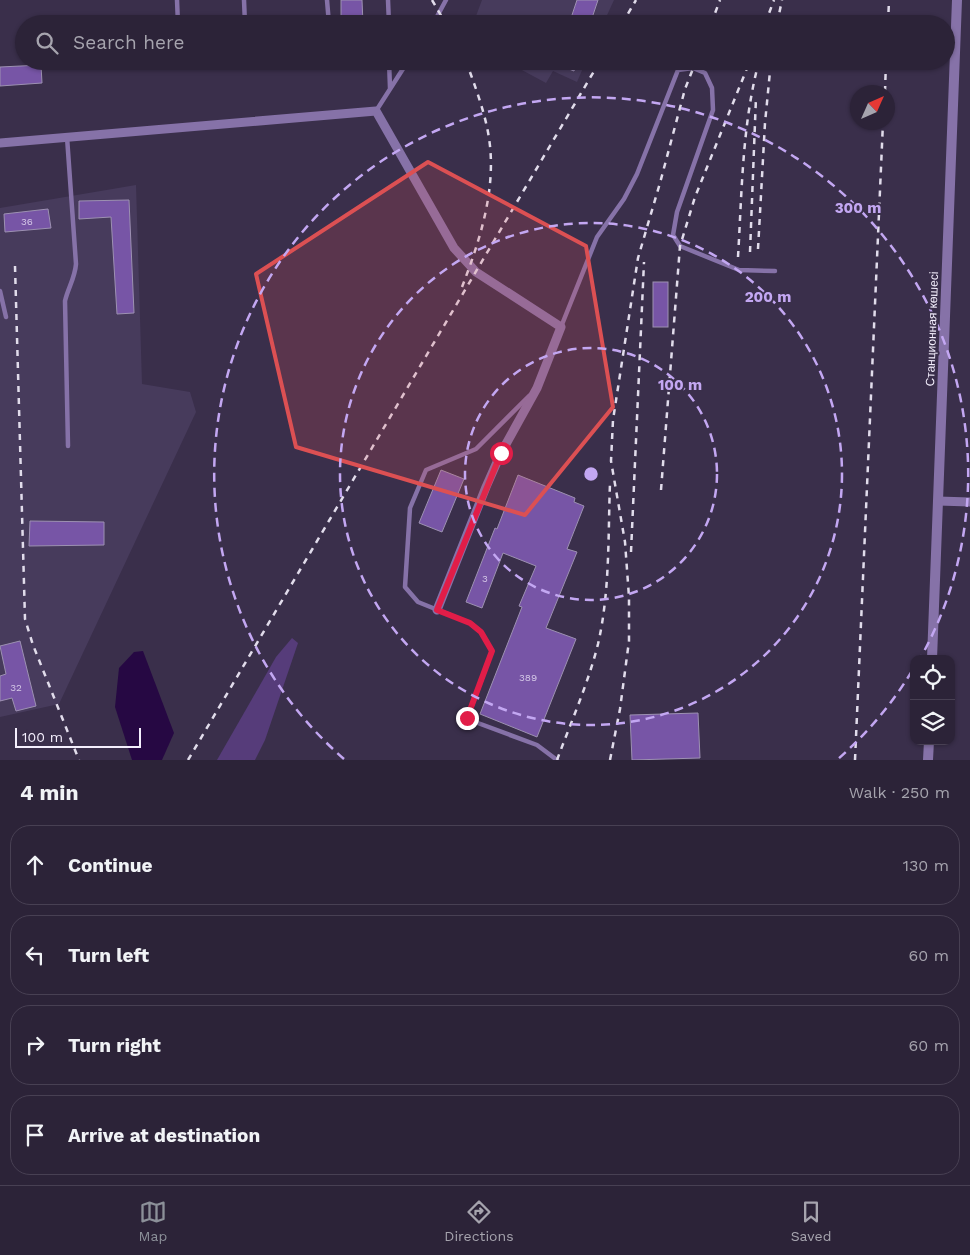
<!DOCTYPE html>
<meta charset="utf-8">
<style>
body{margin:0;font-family:"Work Sans",sans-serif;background:#342b40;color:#f1f3f6}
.controls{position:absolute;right:15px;bottom:15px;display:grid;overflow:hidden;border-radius:10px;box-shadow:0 1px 4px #0004}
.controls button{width:45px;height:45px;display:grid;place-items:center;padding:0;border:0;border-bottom:1px solid #484053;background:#2c2338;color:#f1f3f6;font:25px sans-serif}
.compass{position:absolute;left:850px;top:85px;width:45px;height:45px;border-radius:50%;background:#2c2338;box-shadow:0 1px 4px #0004;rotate:45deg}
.scale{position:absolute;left:15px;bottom:12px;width:126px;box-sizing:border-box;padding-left:5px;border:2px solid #f4effd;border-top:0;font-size:14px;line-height:18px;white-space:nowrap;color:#f4effd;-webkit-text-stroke:4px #3a2f4b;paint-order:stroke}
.stop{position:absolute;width:15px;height:15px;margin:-11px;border:4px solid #e11d48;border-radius:50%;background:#fff}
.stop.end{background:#e11d48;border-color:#fff;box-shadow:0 1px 5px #0008}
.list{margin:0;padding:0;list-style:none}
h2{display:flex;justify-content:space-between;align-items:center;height:65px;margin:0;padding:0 20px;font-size:21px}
h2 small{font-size:16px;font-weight:400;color:#a6a4ae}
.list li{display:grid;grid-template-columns:32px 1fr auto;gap:15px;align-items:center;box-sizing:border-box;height:80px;margin:0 10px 10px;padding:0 10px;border:1px solid #484053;border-radius:20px}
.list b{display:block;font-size:19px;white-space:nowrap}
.list em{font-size:16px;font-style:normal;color:#a6a4ae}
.icon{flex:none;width:28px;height:28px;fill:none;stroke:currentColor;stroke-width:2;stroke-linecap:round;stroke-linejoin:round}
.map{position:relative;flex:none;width:970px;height:760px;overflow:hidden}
.search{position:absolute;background:#2c2338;box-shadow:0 1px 4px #0004;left:15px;right:15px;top:15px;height:55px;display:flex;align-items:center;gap:12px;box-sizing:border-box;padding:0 18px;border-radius:28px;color:#a6a4ae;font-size:19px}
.sheet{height:425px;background:#2c2338}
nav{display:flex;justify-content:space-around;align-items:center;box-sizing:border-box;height:70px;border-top:1px solid #484053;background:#2c2338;font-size:14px;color:#a6a4ae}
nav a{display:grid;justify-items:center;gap:2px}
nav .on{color:#8c9099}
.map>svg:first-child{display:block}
.built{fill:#473b5c}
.green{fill:#563c7a}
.water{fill:#260843}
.building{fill:#7755a6;stroke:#9d91b2}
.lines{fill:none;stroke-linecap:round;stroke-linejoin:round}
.service{stroke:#8672a8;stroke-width:4.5}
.minor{stroke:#8672a8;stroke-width:9}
.tertiary{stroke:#8672a8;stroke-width:10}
.rail{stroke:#e1dceb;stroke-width:2.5;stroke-dasharray:6 6;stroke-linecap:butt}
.route{stroke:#e11d48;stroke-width:6}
.marked{fill:#dc5053;fill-opacity:0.2;stroke:#dc5053;stroke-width:4;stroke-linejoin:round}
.ring{fill:none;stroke:#c3a7f2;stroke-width:2.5;stroke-dasharray:9 6}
.labels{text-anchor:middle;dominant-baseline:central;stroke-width:4;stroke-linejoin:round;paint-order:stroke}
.number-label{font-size:10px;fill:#d5c8e7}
.street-label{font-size:12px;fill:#f4effd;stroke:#3a2f4b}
.centre{fill:#c3a7f2;stroke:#3a2f4b;stroke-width:2.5}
.ring-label{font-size:15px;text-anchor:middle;font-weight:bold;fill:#c3a7f2;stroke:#3a2f4b;stroke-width:4;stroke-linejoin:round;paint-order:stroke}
</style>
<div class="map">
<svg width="970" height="760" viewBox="0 0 970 760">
<rect width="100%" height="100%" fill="#3a2f4b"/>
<g class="built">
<path d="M 482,0 L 614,0 L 603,24 L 473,24 Z"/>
<path d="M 505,61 L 586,61 L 577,82 L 553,71 L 546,83 Z"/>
<path d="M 136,185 L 142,384 L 190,392 L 196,412 L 59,704 L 0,717 L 0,208 Z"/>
</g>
<path class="green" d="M 292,638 L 298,643 L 265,740 L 255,760 L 217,760 L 276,657 Z"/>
<path class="water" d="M 143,651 L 174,733 L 162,760 L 132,760 L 115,707 L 119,668 L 134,652 Z"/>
<g class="building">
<path d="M 341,0 L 362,0 L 363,24 L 341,24 Z"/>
<path d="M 577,0 L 598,0 L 590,24 L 569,24 Z"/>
<path d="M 549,61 L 577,61 L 574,71 Z"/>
<path d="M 41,65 L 42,83 L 0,86 L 0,67 Z"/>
<path d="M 129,200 L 134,313 L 117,314 L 111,217 L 79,219 L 79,201 Z"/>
<path d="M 48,209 L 51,228 L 5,232 L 4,214 Z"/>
<rect x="653" y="282" width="15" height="45"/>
<path d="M 441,470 L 464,479 L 442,532 L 419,523 Z"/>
<path d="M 518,475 L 575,498 L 574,502 L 584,506 L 567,549 L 577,552 L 546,628 L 576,639 L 537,737 L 480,714 L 522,607 L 519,606 L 536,566 L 503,553 L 482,608 L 466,602 L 495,528 L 497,529 Z"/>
<path d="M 30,521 L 104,522 L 104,545 L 29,546 Z"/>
<path d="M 20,641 L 36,706 L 16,711 L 12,698 L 0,701 L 0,676 L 6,674 L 0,646 Z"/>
<path d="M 698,713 L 700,758 L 632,760 L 630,715 Z"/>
</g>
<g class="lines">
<g class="service">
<path d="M 177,0 L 178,24"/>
<path d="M 244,0 L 245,24"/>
<path d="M 327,0 L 329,24"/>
<path d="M 388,0 L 389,24"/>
<path d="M 433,24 L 446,0"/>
<path d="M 389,61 L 390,88"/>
<path d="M 376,111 L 408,61"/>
<path d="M 67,137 L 76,264 C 75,278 68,288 65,301 L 68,446"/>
<path d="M 0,291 L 6,317"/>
<path d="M 561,327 L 597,237 L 624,199 L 637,174 L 678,70 L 693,68 L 705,73 L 712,88 L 713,110 L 677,212 L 673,235 L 680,246 L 739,270 L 775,271"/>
<path d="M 529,396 L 476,449 L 426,470 L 410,508 L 405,587 L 418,602 L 470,623 L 481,632 L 492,651 L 467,719 L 537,745 L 557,760"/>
</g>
<g class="minor">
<path d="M 0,143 L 376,111 L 454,248 L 476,272 L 561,327 L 537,388 L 501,453 L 486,487 L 437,610"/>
<path d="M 938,501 L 970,502"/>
</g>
<g class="tertiary">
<path d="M 932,659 L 957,0"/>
<path d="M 928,760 L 929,741"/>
</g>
<g class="rail">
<path d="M 432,0 L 446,24"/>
<path d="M 622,24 L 636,0"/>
<path d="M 711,24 L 720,0"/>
<path d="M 765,24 L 774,0"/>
<path d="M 777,24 L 782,0"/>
<path d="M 888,24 L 889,0"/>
<path d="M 885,92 L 886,61"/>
<path d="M 758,249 L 765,123 L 771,61"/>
<path d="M 750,252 L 756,97"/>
<path d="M 738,257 C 742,191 742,125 759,61"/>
<path d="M 15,266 L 25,619 L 33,645 L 79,760"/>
<path d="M 462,287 C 479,243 495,194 490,146 C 487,117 476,89 466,61"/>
<path d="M 661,490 L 680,246 L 695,197 L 750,61"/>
<path d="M 631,552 L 644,262"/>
<path d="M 188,760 L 600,61"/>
<path d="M 557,760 C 571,722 588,684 598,644 C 610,592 608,536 610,483"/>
<path d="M 610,760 L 620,709 L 629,641 L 629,597 L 625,542 L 611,461 L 613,420 L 638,258 L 660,183 L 685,89 L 696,61"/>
<path d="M 855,760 L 883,122"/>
</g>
</g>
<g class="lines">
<path class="route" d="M 467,718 L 492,651 L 481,632 L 470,623 L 437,610 L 501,453"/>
</g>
<path class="marked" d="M 428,162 L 586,246 L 613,407 L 525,515 L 296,447 L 256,274 Z"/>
<g class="ring">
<circle cx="591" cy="474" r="126"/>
<circle cx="591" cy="474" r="251"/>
<path d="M912 671A377 377 0 0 1 838 759M344 759A377 377 0 1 1 921 657"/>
</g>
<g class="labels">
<g class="number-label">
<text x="27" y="221">36</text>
<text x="485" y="578">3</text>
<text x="528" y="677">389</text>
<text x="16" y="687">32</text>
</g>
<g class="street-label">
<text transform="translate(932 329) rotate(-88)">Станционная көшесі</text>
</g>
</g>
<circle cx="591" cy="474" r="8" class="centre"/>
<g class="ring-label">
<text x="858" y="213">300 m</text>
<text x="768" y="302">200 m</text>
<text x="680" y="390">100 m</text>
</g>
</svg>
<div class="controls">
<button><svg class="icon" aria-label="locate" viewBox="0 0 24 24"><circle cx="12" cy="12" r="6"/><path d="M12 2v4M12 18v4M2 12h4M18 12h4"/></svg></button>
<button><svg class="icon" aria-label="layers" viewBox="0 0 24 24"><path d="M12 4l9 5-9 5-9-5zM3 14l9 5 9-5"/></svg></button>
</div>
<svg class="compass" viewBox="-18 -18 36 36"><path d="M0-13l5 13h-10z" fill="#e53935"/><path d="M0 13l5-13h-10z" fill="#a6a4ae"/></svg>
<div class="scale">100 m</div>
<div class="stop" style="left:501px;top:453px"></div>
<div class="stop end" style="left:467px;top:718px"></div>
<div class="search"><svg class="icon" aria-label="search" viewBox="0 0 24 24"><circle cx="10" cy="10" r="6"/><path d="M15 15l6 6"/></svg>Search here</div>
</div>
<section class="sheet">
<h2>4 min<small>Walk · 250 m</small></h2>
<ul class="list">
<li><svg class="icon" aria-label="ahead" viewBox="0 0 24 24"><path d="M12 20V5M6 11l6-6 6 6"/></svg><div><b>Continue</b></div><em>130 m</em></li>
<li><svg class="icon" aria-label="left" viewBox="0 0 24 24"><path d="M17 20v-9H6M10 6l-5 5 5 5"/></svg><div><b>Turn left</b></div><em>60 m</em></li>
<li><svg class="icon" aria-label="right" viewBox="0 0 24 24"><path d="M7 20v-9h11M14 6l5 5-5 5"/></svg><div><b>Turn right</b></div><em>60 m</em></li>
<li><svg class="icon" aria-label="arrive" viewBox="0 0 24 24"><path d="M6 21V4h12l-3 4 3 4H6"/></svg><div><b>Arrive at destination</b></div></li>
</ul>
</section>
<nav>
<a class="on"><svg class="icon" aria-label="map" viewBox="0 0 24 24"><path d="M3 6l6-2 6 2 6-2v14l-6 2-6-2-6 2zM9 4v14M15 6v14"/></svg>Map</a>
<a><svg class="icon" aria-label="directions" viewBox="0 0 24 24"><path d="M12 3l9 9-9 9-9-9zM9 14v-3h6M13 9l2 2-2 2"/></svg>Directions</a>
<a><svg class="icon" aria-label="saved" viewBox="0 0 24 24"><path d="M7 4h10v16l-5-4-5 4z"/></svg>Saved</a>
</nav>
